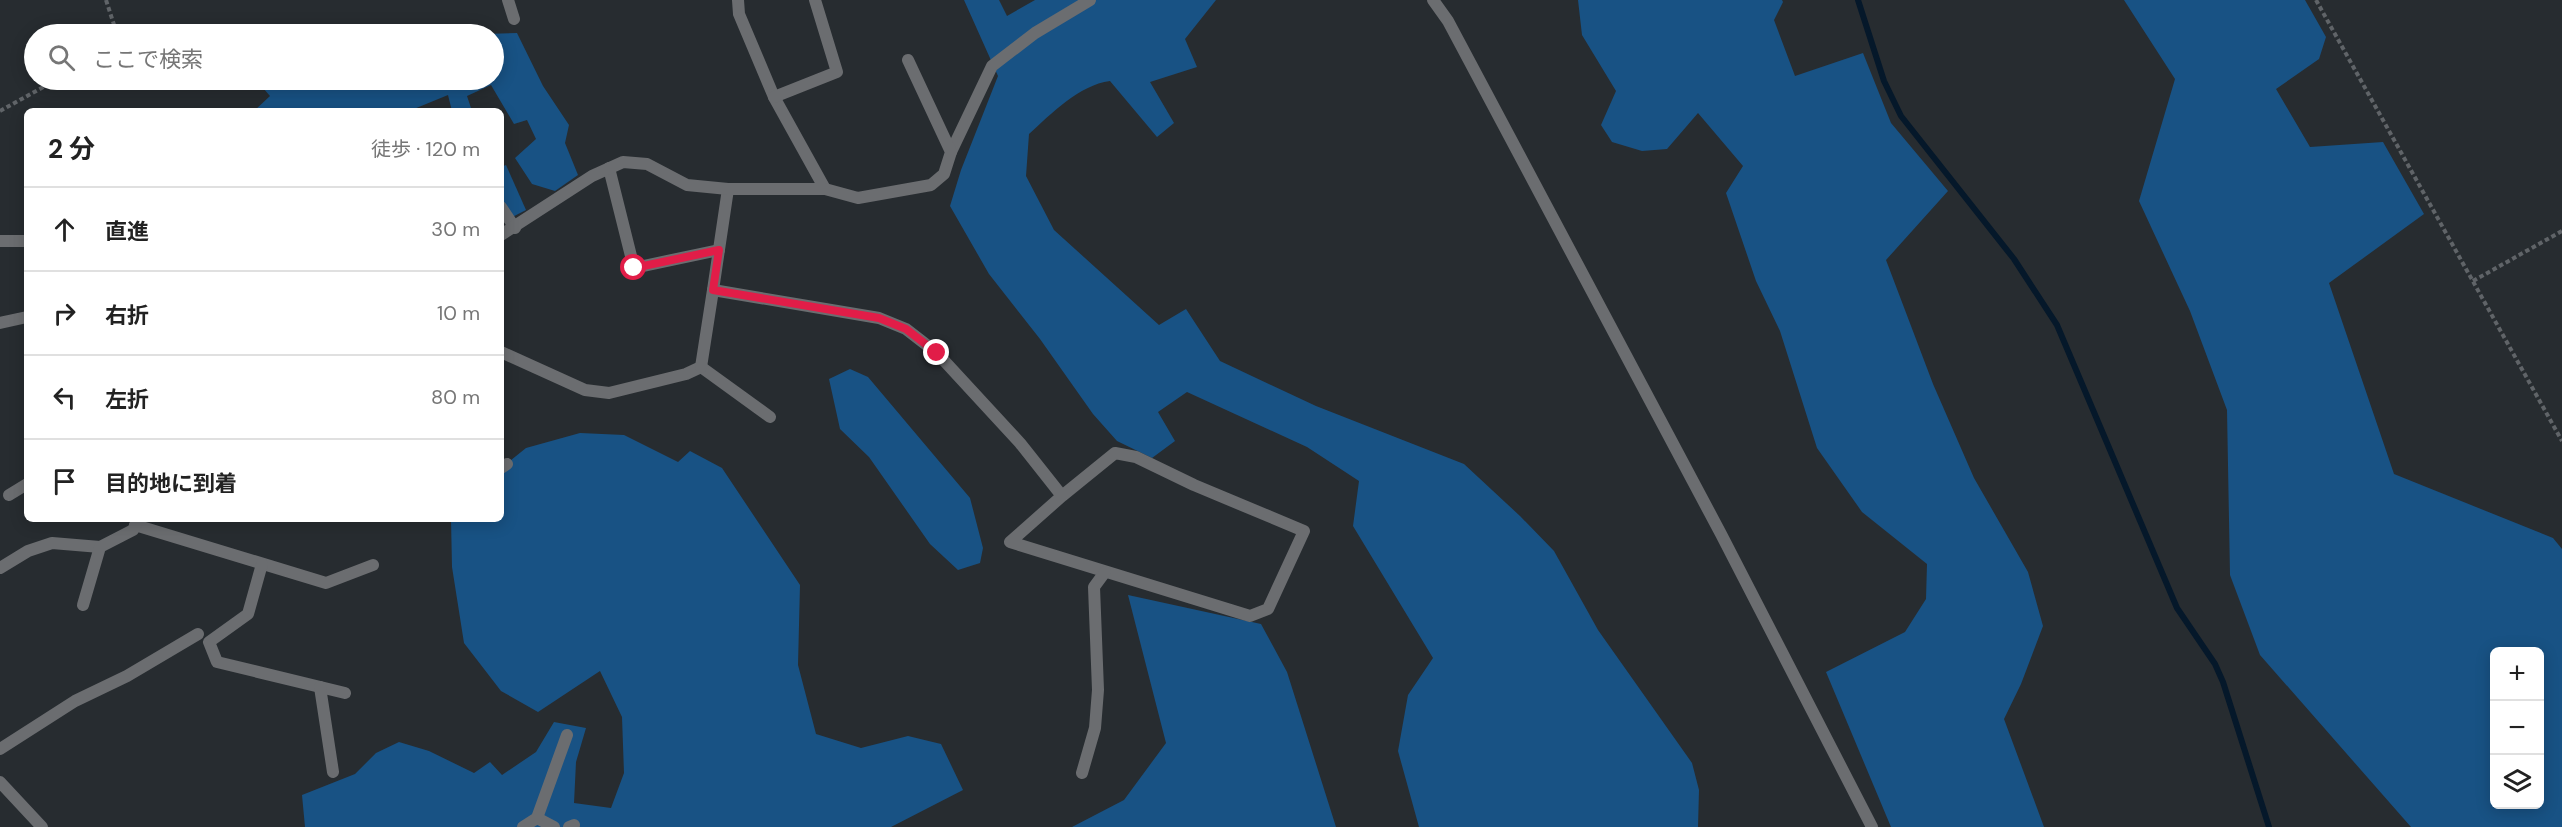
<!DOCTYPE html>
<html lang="ja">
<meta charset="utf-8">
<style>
body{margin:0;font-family:"DM Sans","Noto Sans JP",sans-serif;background:#f2f2f2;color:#222}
.controls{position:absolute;right:18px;bottom:18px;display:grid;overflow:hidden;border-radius:9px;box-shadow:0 3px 15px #0003}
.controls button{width:54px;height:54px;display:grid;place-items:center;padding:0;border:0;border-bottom:2px solid #e0e0e0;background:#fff;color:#222;font:30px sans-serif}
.stop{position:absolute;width:18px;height:18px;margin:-14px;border:4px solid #e11d48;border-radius:50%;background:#fff}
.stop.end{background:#e11d48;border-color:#fff;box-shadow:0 2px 6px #0008}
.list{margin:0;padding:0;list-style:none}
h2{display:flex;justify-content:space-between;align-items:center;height:78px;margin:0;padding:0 24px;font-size:26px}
h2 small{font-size:20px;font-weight:400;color:#767676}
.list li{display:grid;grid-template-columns:39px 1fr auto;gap:18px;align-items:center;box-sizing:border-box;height:84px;padding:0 24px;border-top:2px solid #e0e0e0}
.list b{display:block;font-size:22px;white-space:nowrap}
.list em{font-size:20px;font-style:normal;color:#767676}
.icon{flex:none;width:33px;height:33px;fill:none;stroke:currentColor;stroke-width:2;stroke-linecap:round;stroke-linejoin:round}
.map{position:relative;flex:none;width:2562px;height:827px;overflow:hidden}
.search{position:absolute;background:#fff;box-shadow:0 3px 15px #0003;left:24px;top:24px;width:480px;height:66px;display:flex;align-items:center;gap:15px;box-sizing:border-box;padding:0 21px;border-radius:33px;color:#767676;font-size:22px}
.panel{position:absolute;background:#fff;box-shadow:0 3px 15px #0003;left:24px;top:108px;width:480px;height:414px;border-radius:9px}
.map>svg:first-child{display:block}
.green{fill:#185284;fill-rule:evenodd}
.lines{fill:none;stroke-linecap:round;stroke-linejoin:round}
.stream{stroke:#05182a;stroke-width:6}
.path{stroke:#606468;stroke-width:4;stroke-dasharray:4.5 3;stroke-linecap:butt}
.minor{stroke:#6b6d70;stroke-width:12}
.route{stroke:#e11d48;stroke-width:8}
</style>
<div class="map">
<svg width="2562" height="827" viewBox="0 0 2562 827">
<rect width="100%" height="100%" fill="#272c30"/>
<g class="green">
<path d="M 964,0 L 999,0 L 1007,16 L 1035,0 L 1216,0 L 1185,39 L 1197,67 L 1150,82 L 1174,123 L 1157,137 L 1110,81 C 1079,85 1051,114 1029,134 L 1026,176 L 1054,230 L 1159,325 L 1186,309 L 1220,361 L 1316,406 L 1464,464 L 1520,516 L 1554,551 L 1598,630 L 1692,763 L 1699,790 L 1698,827 L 1419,827 L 1398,751 L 1408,695 L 1433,658 L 1353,526 L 1359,481 L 1307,447 L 1187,392 L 1158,412 L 1175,441 L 1152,458 L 1117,441 L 1093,414 L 1040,339 L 989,274 L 950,206 L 961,170 L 998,76 Z"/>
<path d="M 1578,0 L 1782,0 L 1783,2 L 1774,20 L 1795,76 L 1863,53 L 1891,123 L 1948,191 L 1886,260 L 1933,384 L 1974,478 L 2028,572 L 2043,626 L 2021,684 L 2004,719 L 2044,827 L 1891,827 L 1826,672 L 1905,632 L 1926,599 L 1927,564 L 1862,512 L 1817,448 L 1780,331 L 1756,281 L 1726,193 L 1743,166 L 1698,113 L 1667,149 L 1642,151 L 1612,142 L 1601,125 L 1616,91 L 1582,35 Z"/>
<path d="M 2124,0 L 2305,0 L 2326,37 L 2319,59 L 2276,89 L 2310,147 L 2383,142 L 2424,214 L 2329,283 L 2394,474 L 2553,538 L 2562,549 L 2562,827 L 2411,827 L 2260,655 L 2230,575 L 2227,410 L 2190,311 L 2139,201 L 2175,79 ZM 2494,652 L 2540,652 L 2540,804 L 2494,804 Z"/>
<path d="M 517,33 L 543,86 L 569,125 L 565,143 L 578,175 L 555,191 L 532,184 L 515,158 L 536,139 L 527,120 L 514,124 L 491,85 L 467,96 L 472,111 L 452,111 L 448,95 L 409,111 L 254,111 L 270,96 L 256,80 L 494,80 L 494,34 L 483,34 Z"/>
<path d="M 506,165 L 526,210 L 501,223 L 501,167 Z"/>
<path d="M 850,369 L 868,377 L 970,498 L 983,548 L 980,563 L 958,570 L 930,544 L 869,457 L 840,429 L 829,379 Z"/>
<path d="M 580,433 L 624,435 L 678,462 L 690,451 L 722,468 L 800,585 L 798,665 L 816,734 L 861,748 L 908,736 L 941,744 L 963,790 L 891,827 L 305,827 L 302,795 L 355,774 L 376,753 L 399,742 L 429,751 L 474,773 L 490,762 L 502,775 L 536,752 L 554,722 L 586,728 L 576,762 L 574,803 L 611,808 L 624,773 L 622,717 L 600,671 L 538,712 L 501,691 L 464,643 L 452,567 L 451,519 L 501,519 L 501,468 L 526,448 Z"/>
<path d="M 1128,595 L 1261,624 L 1287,672 L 1336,827 L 1072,827 L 1124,800 L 1166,743 Z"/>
</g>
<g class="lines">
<path class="stream" d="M 1858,0 L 1884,81 L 1901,116 L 2014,259 L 2057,325 L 2177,608 L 2215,664 L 2223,682 L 2269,827"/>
<g class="path">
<path d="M 106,0 L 117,34"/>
<path d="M 2316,0 L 2562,441"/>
<path d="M 0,111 L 56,80"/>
<path d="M 2473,281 L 2562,231"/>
</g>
<g class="minor">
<path d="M 508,0 L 514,19"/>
<path d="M 738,0 L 739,14 L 774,97 L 825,189"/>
<path d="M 1433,0 L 1448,21 L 1721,534 L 1872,827"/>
<path d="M 774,97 L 837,72 L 815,0"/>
<path d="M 951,152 L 992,66 L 1035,33 L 1090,0"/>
<path d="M 609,168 L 634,268 L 719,250"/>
<path d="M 728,189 L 713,290 L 879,318 L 906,329 L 937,353 L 1020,443 L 1062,496 L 1115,453 L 1136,457 L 1194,485 L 1304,531 L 1268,609 L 1250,616 L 1010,542 L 1062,496"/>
<path d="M 501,207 L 515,228"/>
<path d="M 501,235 L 592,176 L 623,162 L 647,164 L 687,185 L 728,189 L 825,189 L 858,198 L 931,185 L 944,174 L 951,152 L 908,60"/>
<path d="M 0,241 L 27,241"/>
<path d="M 0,323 L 27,317"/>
<path d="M 501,352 L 585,390 L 609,393 L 686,374 L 701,367 L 770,417"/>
<path d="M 701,367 L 713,290"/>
<path d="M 501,468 L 507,464"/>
<path d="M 9,495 L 27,484"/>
<path d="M 135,525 L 326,583 L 373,565"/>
<path d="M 262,564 L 248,614 L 209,642 L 217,662 L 345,693"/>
<path d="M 0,568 L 28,551 L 52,543 L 100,547"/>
<path d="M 83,605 L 100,547 L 133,530 L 138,520"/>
<path d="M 320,687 L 333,772"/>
<path d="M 0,749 L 75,701 L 127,676 L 198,634"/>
<path d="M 1082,773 L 1095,728 L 1098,690 L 1094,587 L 1105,572"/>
<path d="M 0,782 L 42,827"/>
<path d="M 537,818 L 554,827"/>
<path d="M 523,827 L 537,818 L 567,735"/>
<path d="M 569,827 L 574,825"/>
</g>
</g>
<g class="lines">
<path class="route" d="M 634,268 L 719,250 L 713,290 L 879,318 L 906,329 L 937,353"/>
</g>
</svg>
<div class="controls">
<button>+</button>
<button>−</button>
<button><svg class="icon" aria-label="layers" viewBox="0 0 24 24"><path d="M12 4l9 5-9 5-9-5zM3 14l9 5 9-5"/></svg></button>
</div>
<div class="stop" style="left:634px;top:268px"></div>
<div class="stop end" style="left:937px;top:353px"></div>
<div class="search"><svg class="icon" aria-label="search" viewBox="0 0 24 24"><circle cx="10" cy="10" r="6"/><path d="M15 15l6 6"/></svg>ここで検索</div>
<section class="panel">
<h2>2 分<small>徒歩 · 120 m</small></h2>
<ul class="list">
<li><svg class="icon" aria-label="ahead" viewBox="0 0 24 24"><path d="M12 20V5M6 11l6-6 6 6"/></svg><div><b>直進</b></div><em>30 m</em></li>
<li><svg class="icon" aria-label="right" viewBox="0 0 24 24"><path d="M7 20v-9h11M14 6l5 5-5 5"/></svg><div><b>右折</b></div><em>10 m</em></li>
<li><svg class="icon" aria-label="left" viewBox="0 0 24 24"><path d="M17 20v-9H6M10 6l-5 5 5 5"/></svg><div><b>左折</b></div><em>80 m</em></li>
<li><svg class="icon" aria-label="arrive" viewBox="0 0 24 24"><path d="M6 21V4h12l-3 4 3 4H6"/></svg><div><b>目的地に到着</b></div></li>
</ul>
</section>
</div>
